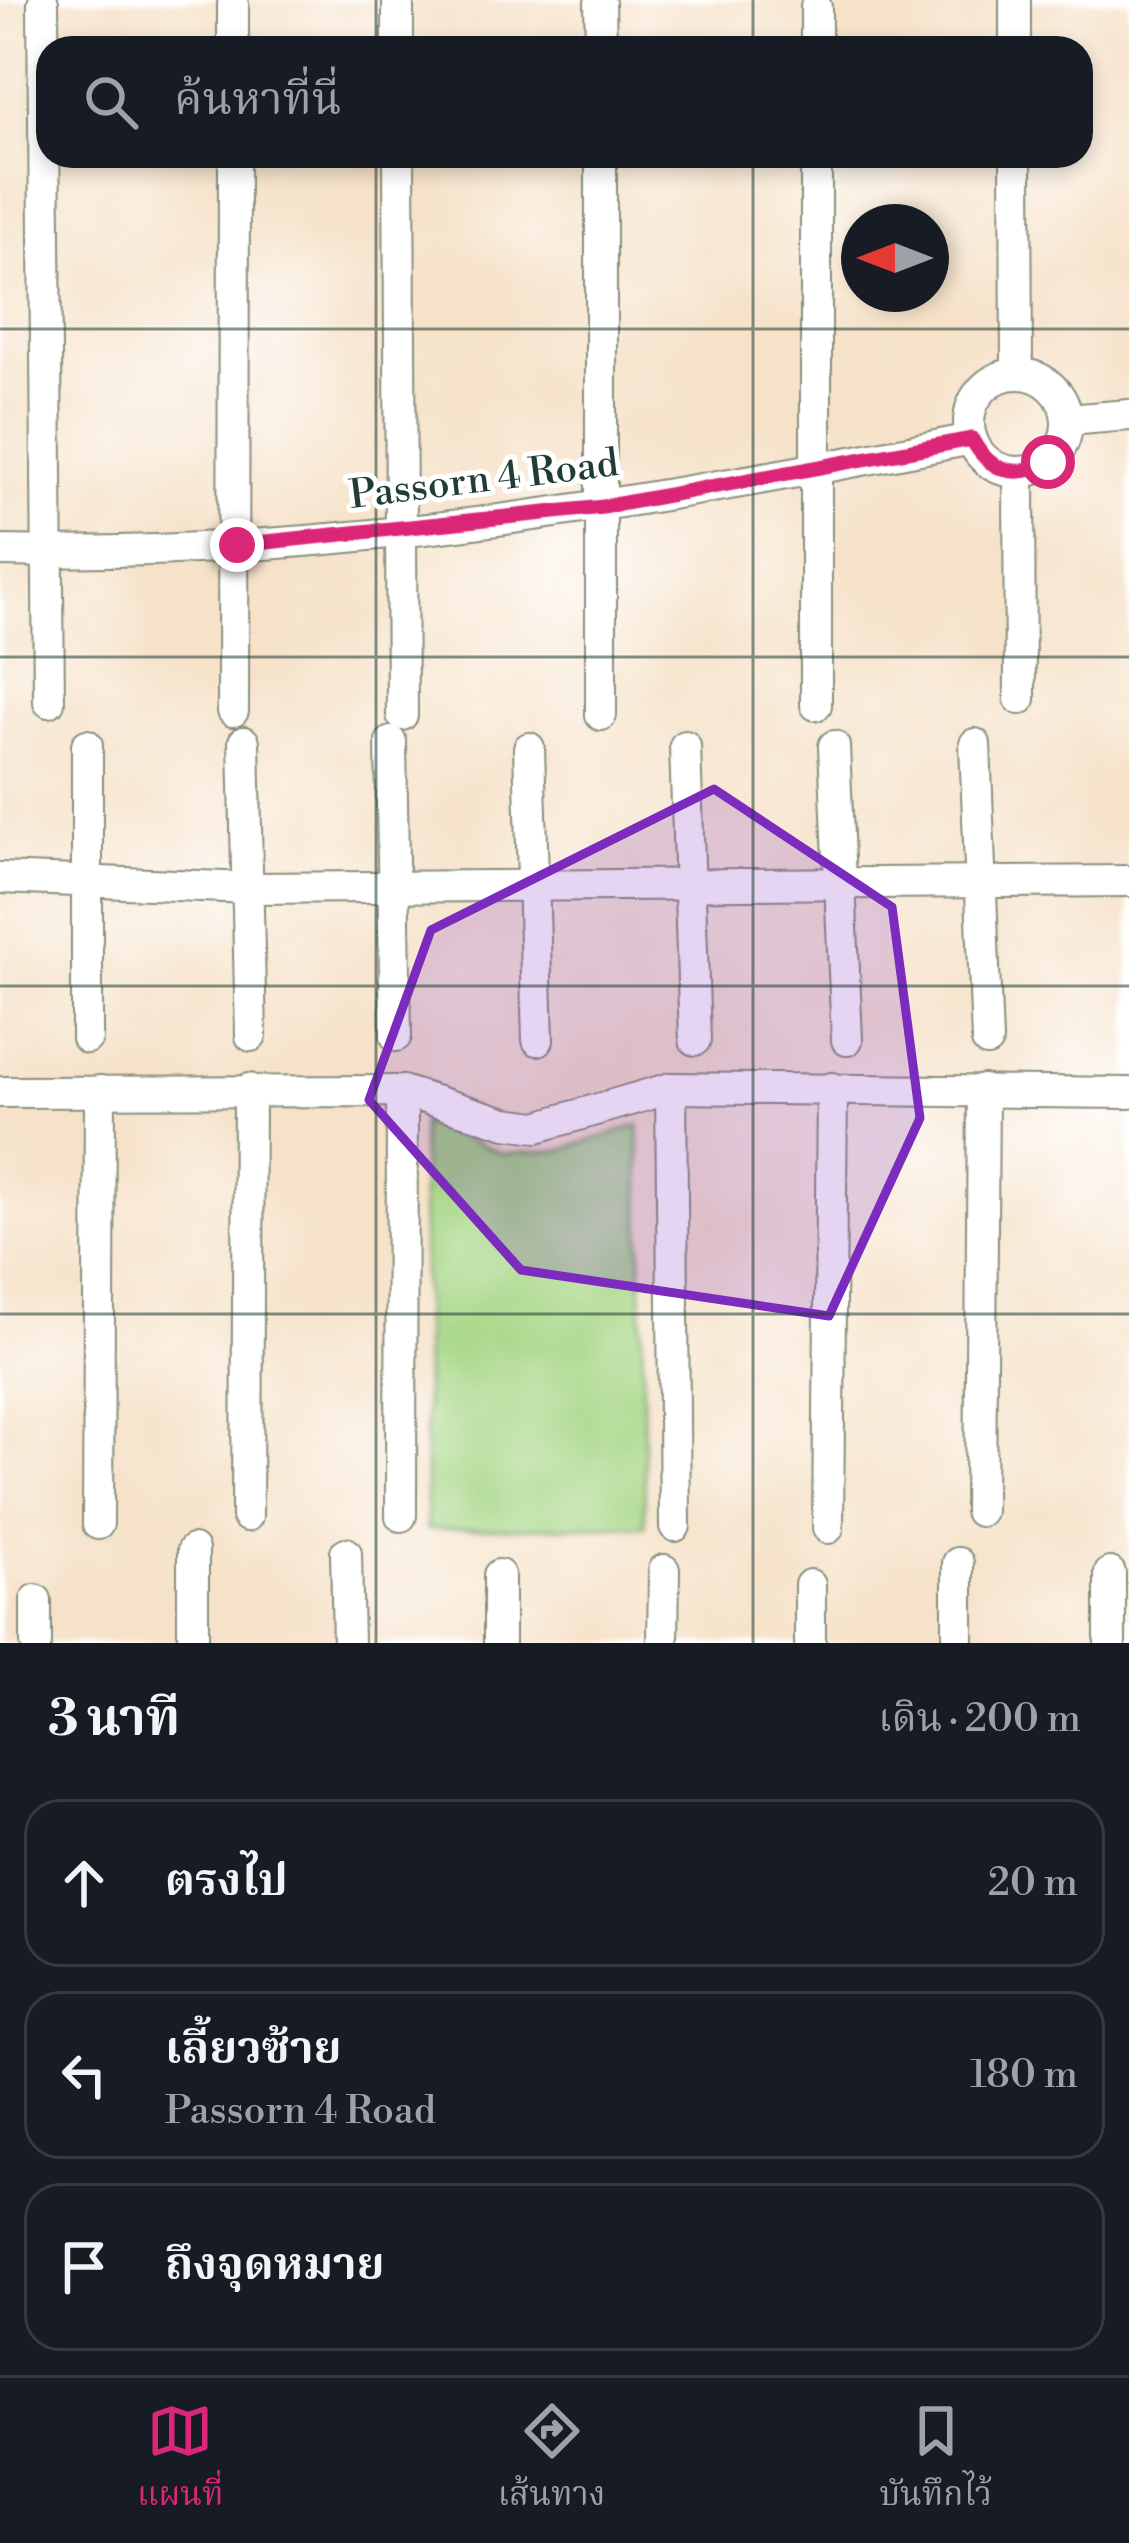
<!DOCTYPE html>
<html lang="th">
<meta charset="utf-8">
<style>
body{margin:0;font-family:"Libre Bodoni","Noto Serif Thai",serif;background:#242831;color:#f1f3f6}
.compass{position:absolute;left:841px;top:204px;width:108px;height:108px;border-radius:50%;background:#171b24;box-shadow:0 6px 18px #0003;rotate:270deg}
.stop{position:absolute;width:36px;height:36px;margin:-27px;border:9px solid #db2777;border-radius:50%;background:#fff}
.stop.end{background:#db2777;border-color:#fff;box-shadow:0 3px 12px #0008}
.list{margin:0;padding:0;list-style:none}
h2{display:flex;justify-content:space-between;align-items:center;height:156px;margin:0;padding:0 48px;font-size:51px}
h2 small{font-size:39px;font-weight:400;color:#9ea1a6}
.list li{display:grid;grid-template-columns:78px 1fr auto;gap:36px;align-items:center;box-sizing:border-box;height:168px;margin:0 24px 24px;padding:0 24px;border:3px solid #363941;border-radius:36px}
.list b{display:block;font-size:45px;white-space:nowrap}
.list p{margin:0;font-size:39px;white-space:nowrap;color:#9ea1a6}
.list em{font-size:39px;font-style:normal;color:#9ea1a6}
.icon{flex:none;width:66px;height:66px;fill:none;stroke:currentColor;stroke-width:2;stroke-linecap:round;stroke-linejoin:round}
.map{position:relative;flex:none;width:1129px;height:1643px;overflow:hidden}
.search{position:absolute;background:#171b24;box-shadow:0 6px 18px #0003;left:36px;right:36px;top:36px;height:132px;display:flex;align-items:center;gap:30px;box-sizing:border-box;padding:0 42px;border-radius:36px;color:#9ea1a6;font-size:45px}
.sheet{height:732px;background:#171b24}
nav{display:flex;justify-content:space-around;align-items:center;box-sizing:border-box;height:168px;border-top:3px solid #363941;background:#171b24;font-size:33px;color:#9ea1a6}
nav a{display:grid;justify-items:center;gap:6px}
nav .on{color:#db2777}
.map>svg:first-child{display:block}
.green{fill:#a6d684;stroke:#628a5c;stroke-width:3}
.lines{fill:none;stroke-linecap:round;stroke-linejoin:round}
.minor-casing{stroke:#8a907e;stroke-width:34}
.minor{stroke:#fff;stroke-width:30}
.route{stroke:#db2777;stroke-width:15}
.marked{fill:#7b2cbf;fill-opacity:0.2;stroke:#7b2cbf;stroke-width:9;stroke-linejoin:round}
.grid{fill:none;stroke:#1f3d34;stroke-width:3;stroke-opacity:0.55}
.labels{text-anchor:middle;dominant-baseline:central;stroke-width:10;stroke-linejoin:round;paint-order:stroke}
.street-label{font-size:39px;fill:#1f3d34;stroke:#fff}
</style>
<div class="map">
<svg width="1129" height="1643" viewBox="0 0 1129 1643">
<rect width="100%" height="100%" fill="#fff"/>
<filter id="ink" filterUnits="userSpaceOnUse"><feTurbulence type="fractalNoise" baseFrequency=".00833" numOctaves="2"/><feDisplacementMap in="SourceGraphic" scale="24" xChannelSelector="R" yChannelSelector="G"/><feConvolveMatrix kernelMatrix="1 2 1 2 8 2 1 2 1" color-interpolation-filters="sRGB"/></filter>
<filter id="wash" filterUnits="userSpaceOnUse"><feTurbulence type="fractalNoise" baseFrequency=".004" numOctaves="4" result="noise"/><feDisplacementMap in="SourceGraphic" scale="48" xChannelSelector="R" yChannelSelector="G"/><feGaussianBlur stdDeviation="2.7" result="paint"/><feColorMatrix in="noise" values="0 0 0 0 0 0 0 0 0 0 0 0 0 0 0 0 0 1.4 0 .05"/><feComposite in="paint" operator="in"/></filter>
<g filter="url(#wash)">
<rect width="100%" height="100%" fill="#f6e2c9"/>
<path class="green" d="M 421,1122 L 503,1154 L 559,1151 L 639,1125 L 645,1526 L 427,1529 Z"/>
</g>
<g filter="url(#ink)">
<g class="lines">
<defs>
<g id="minor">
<path d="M 398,0 L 398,48"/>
<path d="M 1015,0 L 1015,48"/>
<path d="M 43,3 L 49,702"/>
<path d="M 600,3 L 601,48"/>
<path d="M 233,4 L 233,48"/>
<path d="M 816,7 L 816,48"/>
<path d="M 399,156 L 402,715"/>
<path d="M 816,156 L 816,705"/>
<path d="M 1016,156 L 1017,373"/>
<circle cx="1018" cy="423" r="49"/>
<path d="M 1068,420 L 1129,415"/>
<path d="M 1019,472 L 1020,699"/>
<path d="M 0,551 C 327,559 652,501 972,439"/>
<path d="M 233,711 L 234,156"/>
<path d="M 601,715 L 601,156"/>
<path d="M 244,742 L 251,1036"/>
<path d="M 391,742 L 396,1036"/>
<path d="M 975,744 L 987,1041"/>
<path d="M 87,745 L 87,1038"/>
<path d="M 685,746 L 695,1040"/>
<path d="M 834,746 L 847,1040"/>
<path d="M 529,748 L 538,1040"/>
<path d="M 0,878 L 250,888 L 1129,881"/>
<path d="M 671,1088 L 675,1526"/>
<path d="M 0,1092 L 402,1091 L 506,1123 L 537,1127 L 671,1088 L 1129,1093"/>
<path d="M 980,1511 L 983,1090"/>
<path d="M 247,1516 L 249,1089"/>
<path d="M 401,1516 L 402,1091"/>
<path d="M 98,1524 L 100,1091"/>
<path d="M 828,1528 L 832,1088"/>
<path d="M 346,1553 L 348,1643"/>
<path d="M 958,1563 L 958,1643"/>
<path d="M 1110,1573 L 1110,1643"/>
<path d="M 36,1600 L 36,1643"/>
<path d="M 193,1643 L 193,1550"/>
<path d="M 499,1643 L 499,1575"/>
<path d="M 663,1643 L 664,1570"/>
<path d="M 810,1643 L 810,1585"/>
</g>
</defs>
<use href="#minor" class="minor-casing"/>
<use href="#minor" class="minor"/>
</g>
</g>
<g class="lines" filter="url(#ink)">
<path class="route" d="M 237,545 L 603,507 L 972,439 C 988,471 1017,480 1048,462"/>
</g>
<path class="marked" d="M 714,789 L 892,907 L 920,1118 L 829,1316 L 521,1270 L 369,1100 L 431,930 Z"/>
<path class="grid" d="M 376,0 L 376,48M 753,0 L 753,48M 376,156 L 376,1643M 753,156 L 753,1643M 0,329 L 1129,329M 0,657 L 1129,657M 0,986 L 1129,986M 0,1314 L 1129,1314"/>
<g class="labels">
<g class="street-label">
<text transform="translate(484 480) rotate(-7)">Passorn 4 Road</text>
</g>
</g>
</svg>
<svg class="compass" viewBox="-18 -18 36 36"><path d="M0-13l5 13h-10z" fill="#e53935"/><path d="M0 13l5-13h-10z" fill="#9ea1a6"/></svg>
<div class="stop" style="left:1048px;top:462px"></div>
<div class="stop end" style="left:237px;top:545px"></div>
<div class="search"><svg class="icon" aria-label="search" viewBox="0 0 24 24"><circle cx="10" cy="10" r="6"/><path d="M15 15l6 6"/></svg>ค้นหาที่นี่</div>
</div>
<section class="sheet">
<h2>3 นาที<small>เดิน · 200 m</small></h2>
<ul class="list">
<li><svg class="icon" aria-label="ahead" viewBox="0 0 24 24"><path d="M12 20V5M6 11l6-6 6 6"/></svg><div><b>ตรงไป</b></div><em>20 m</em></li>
<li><svg class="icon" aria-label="left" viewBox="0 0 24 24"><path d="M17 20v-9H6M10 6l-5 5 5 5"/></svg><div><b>เลี้ยวซ้าย</b><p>Passorn 4 Road</p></div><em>180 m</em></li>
<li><svg class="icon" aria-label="arrive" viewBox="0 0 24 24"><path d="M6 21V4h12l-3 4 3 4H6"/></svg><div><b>ถึงจุดหมาย</b></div></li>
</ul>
</section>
<nav>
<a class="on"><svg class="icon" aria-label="map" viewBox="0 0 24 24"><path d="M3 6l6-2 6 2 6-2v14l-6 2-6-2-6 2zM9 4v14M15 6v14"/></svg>แผนที่</a>
<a><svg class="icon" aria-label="directions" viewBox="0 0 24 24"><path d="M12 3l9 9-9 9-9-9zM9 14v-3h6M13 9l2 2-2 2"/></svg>เส้นทาง</a>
<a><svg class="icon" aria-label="saved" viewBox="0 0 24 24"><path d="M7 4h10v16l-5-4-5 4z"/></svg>บันทึกไว้</a>
</nav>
